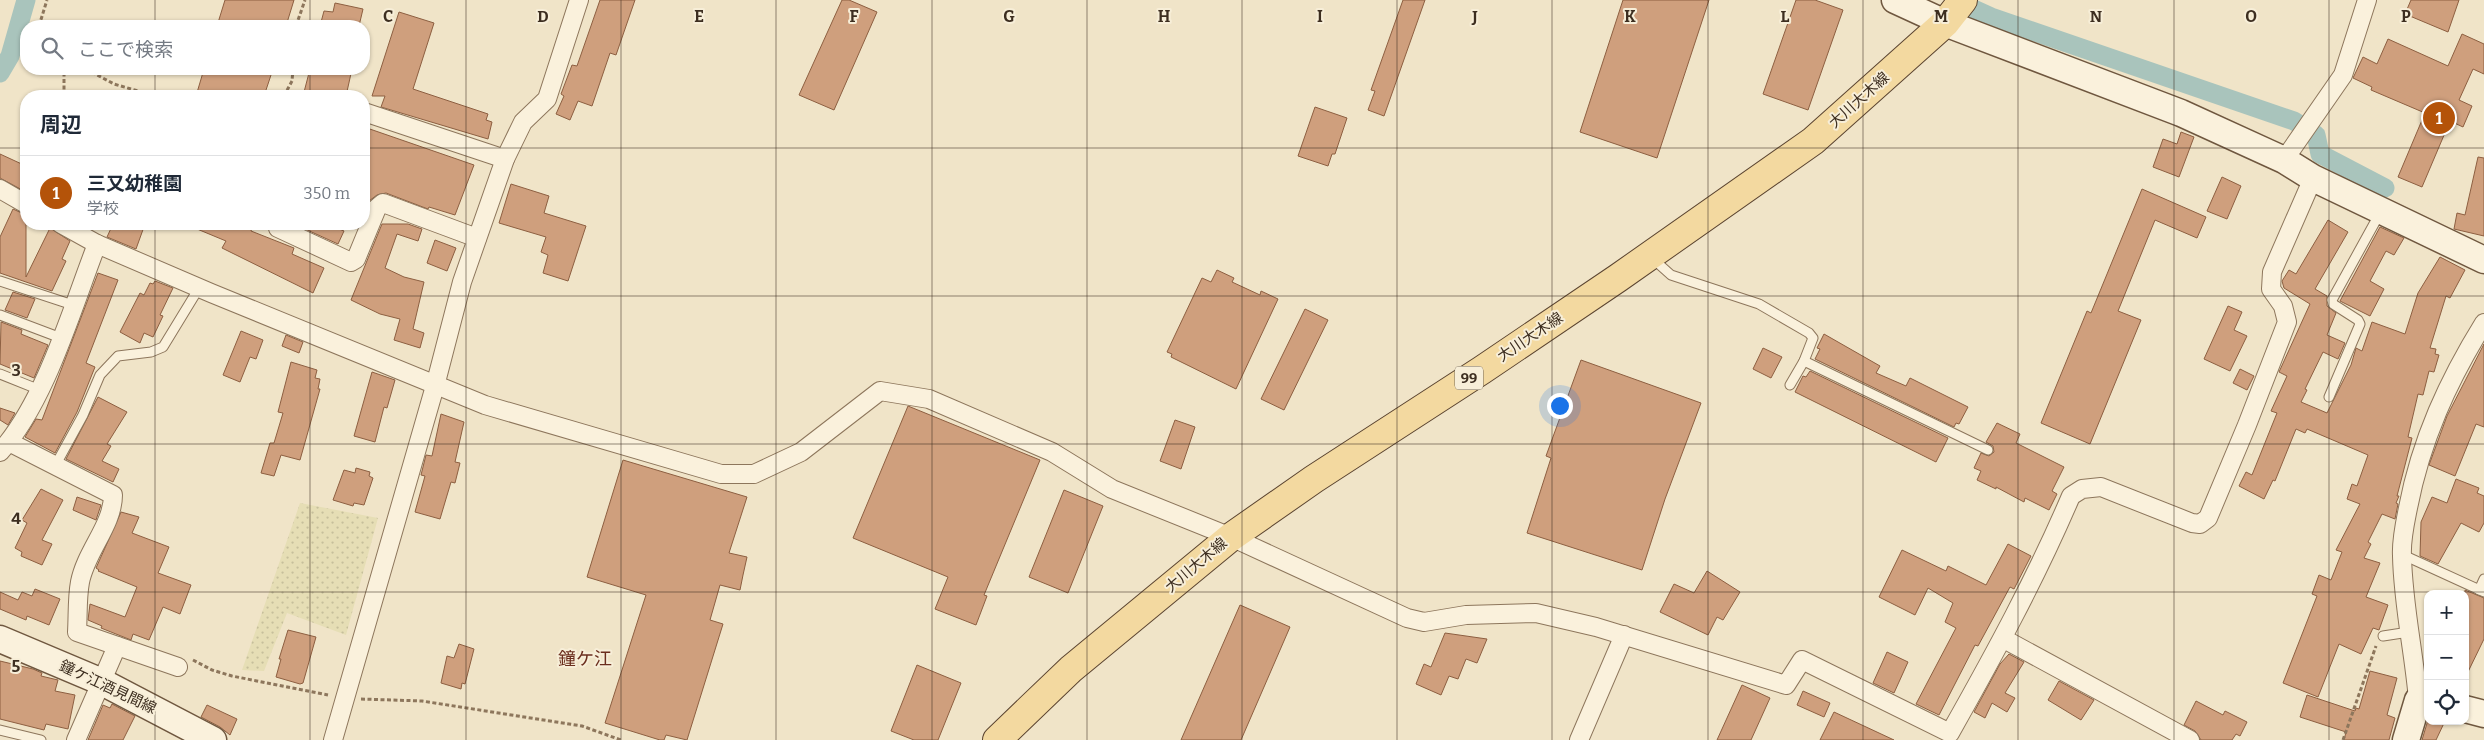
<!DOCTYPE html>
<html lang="ja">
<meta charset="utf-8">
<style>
body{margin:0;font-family:Bitter,"Noto Sans JP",serif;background:#f6f6f7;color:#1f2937}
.controls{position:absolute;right:15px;bottom:15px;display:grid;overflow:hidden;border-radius:10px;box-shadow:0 1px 4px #0004}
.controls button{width:45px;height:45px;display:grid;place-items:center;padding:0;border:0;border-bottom:1px solid #e0e1e3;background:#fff;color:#1f2937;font:25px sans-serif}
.you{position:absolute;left:1559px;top:405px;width:18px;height:18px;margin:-12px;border:4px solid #fff;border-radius:50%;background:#1a73e8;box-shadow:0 0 0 8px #1a73e833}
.badge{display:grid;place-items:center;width:32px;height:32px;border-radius:50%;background:#b45309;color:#fff;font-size:16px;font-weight:700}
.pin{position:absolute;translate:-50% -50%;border:2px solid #fff;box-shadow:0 1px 5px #0006}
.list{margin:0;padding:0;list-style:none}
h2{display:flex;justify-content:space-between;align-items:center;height:65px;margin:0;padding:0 20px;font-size:21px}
h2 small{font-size:16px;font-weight:400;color:#747a83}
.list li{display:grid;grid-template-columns:32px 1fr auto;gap:15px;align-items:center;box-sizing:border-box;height:75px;padding:0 20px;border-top:1px solid #e0e1e3}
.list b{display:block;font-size:19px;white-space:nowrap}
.list p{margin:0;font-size:16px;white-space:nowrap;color:#747a83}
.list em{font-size:16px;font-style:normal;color:#747a83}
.icon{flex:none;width:28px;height:28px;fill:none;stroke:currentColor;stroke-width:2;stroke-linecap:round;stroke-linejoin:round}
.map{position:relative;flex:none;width:2484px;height:740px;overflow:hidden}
.search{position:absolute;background:#fff;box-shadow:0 1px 4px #0004;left:20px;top:20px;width:350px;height:55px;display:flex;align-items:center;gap:12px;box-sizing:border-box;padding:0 18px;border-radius:20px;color:#747a83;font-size:19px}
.panel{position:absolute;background:#fff;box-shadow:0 1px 4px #0004;left:20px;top:90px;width:350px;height:140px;border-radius:20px}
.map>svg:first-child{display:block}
.farmland{fill:url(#farmland-dots)}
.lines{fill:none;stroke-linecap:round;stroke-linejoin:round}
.canal{stroke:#a9c4bc;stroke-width:19}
.building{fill:#cf9f7d;stroke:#8d5f41}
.lane-casing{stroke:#8d765c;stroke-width:11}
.street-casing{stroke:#8d765c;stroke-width:20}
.secondary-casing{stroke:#6f573f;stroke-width:29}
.primary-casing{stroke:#5b4430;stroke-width:30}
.path{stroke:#8d765c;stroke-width:3;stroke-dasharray:4 2.5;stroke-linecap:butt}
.lane{stroke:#faf1dc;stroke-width:9}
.street{stroke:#faf1dc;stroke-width:18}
.secondary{stroke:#faf1dc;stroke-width:26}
.primary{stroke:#f3d9a0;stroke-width:28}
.grid{fill:none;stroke:#3d2e20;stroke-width:1;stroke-opacity:0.55}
.labels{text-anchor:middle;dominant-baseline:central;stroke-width:4;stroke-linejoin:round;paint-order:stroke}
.shield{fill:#f7eed8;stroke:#756857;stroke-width:1}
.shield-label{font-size:14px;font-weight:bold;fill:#3d2e20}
.street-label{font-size:15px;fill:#3d2e20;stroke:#f7eed8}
.quarter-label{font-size:18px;fill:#6b2e1e;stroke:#f7eed8}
.grid-label{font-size:16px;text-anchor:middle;font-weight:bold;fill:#3d2e20;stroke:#f7eed8;stroke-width:4;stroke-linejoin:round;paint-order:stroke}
</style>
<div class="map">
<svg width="2484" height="740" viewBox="0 0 2484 740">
<defs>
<pattern id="farmland-dots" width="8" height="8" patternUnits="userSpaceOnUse" patternTransform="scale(1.25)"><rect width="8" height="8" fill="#e6deb5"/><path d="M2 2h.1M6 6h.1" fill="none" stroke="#c6bf9b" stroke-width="1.8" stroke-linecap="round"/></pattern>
</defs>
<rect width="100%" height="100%" fill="#f0e4c8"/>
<path class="farmland" d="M 300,503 L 378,518 L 346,635 L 287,613 L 264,671 L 242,670 Z"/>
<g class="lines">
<g class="canal">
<path d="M 1954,0 L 1991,17 L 2294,121 L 2316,135 L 2320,154 L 2385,188"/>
<path d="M 0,73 L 10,56 L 26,0"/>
</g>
</g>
<g class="building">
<path d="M 225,0 L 294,0 L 286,26 L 217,26 Z"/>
<path d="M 600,0 L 635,0 L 616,55 L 610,53 L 592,106 L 578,101 L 570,120 L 556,114 L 564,96 L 561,94 L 572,65 L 577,66 Z"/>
<path d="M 842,0 L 849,0 L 877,12 L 834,110 L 799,95 Z"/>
<path d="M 1403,0 L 1425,0 L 1384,116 L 1368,110 L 1375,91 L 1371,90 Z"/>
<path d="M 1623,0 L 1709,0 L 1657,158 L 1580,132 Z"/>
<path d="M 1796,0 L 1815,0 L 1843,10 L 1808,110 L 1763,94 Z"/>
<path d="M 2411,0 L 2459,0 L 2448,32 L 2405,14 Z"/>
<path d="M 335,3 L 363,9 L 359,26 L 320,26 L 324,11 L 333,12 Z"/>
<path d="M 399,12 L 434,23 L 413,89 L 488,114 L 486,120 L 492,122 L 488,139 L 381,107 L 385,96 L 372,96 Z"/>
<path d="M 2462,34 L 2484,44 L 2484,74 L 2473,69 L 2459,100 L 2472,106 L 2463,127 L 2450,121 L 2422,187 L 2398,177 L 2425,113 L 2371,90 L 2372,87 L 2353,78 L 2363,57 L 2377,64 L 2388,39 L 2448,66 Z"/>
<path d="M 204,69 L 273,69 L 264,96 L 196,96 Z"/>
<path d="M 310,69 L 352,69 L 346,96 L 303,96 Z"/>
<path d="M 1315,107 L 1347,118 L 1335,154 L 1332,154 L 1328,166 L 1298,156 Z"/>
<path d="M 364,127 L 474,165 L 455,215 L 429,207 L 428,209 L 386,193 L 377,195 L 369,201 L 364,200 Z"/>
<path d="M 2181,132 L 2194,137 L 2179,177 L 2153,167 L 2163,139 L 2177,144 Z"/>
<path d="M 0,154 L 26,166 L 26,192 L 0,178 Z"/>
<path d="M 2478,157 L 2484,158 L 2484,236 L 2454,229 L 2457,213 L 2465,215 Z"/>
<path d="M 2222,177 L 2241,186 L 2227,219 L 2207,211 Z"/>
<path d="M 511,184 L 549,196 L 544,213 L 586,226 L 568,281 L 543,273 L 548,255 L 541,252 L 546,237 L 499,223 Z"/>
<path d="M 2142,189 L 2206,217 L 2197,238 L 2155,220 L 2118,311 L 2141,320 L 2090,444 L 2041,423 L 2087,311 L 2091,313 Z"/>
<path d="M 13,209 L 26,215 L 26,277 L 50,228 L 70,241 L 62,259 L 66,261 L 52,291 L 0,273 L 0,237 Z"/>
<path d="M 2328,220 L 2348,232 L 2315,289 L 2327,296 L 2327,306 L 2336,313 L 2327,335 L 2345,343 L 2338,359 L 2323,352 L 2305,389 L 2307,390 L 2301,402 L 2327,413 L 2351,365 L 2356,348 L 2362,351 L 2372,322 L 2405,334 L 2418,293 L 2440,257 L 2465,270 L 2450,298 L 2446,296 L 2430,348 L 2436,349 L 2435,354 L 2439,355 L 2434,372 L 2429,371 L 2423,395 L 2418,394 L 2408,437 L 2412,438 L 2397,496 L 2399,496 L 2396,503 L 2398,504 L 2395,519 L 2382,514 L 2368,542 L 2371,544 L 2364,558 L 2380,563 L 2366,597 L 2388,605 L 2379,630 L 2373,628 L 2361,654 L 2339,644 L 2318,697 L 2283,683 L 2317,596 L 2312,594 L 2319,575 L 2331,580 L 2342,552 L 2336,550 L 2360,504 L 2347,499 L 2352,484 L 2357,486 L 2368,455 L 2307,429 L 2305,433 L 2296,429 L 2275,481 L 2273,480 L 2264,499 L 2239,486 L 2246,472 L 2252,475 L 2277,413 L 2271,411 L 2287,376 L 2279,372 L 2310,304 L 2284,288 L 2282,281 L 2289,270 L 2296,274 Z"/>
<path d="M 113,224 L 145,224 L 136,249 L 107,237 Z"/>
<path d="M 185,224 L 245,224 L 252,227 L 251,231 L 294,248 L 292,254 L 324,268 L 313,293 L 222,248 L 226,241 Z"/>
<path d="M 294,224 L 342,224 L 339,229 L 344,231 L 338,244 Z"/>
<path d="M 382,224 L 408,224 L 422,229 L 418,241 L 397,234 L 385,268 L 404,277 L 424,282 L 413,329 L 424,333 L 420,348 L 394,340 L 400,319 L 380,314 L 351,300 Z"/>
<path d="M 2380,227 L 2404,238 L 2394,255 L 2386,251 L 2370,281 L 2384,289 L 2370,316 L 2340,301 Z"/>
<path d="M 435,240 L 456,248 L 447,271 L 427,263 Z"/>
<path d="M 1217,270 L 1234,278 L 1232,282 L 1260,295 L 1261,291 L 1278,299 L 1236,389 L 1171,357 L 1172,354 L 1167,352 L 1202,278 L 1211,282 Z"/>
<path d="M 98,273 L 118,280 L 86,363 L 95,367 L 77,412 L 55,453 L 25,437 L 36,419 L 42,420 Z"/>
<path d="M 155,281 L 173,288 L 160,315 L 163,316 L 153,337 L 144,333 L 140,343 L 120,332 L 140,293 L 144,295 L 150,283 L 153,284 Z"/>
<path d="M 13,292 L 35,299 L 27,318 L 5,310 Z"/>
<path d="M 2228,306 L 2242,312 L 2234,330 L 2247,336 L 2230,371 L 2204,359 Z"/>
<path d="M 1305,309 L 1328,320 L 1284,410 L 1261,399 Z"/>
<path d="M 1,322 L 22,330 L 21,334 L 48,345 L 34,378 L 0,364 Z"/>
<path d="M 241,331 L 263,340 L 256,359 L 250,357 L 240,382 L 223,375 Z"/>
<path d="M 1824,334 L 1880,366 L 1876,373 L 1906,386 L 1910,378 L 1968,407 L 1959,424 L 1956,423 L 1954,427 L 1815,359 L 1820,349 L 1817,348 Z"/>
<path d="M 286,335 L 303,342 L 299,353 L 282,346 Z"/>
<path d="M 2484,344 L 2484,427 L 2476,424 L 2455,476 L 2429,465 L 2447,416 Z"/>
<path d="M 1763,348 L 1782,357 L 1771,378 L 1753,369 Z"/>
<path d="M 1581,360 L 1701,403 L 1665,499 L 1642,570 L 1527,533 L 1551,458 L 1546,456 Z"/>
<path d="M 291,362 L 317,370 L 315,378 L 320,379 L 318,389 L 320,389 L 300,460 L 281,455 L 274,476 L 261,473 L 270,443 L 274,443 L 283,413 L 278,412 Z"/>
<path d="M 2240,369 L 2254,376 L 2247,390 L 2233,383 Z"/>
<path d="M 1810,371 L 1948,438 L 1936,462 L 1795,392 L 1803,376 L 1806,377 Z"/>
<path d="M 372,372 L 395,380 L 387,408 L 384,407 L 375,442 L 354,436 Z"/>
<path d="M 98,397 L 127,412 L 107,444 L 111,446 L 102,461 L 119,469 L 113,482 L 66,459 Z"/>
<path d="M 908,406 L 1040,460 L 984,595 L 987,596 L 976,625 L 935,609 L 948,577 L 853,538 Z"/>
<path d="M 0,408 L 15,413 L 8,425 L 0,420 Z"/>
<path d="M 441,414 L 464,422 L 455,462 L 460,463 L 455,483 L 451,482 L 440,519 L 415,512 L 425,476 L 421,475 L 426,455 L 432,456 Z"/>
<path d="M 1175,420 L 1195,427 L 1181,469 L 1160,461 Z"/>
<path d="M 1997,423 L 2020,434 L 2016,443 L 2064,467 L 2052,491 L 2057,494 L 2049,510 L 2025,498 L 2024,502 L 1996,487 L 1996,489 L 1977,480 L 1981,471 L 1974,468 L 1981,453 L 1989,456 L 1994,452 L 1993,446 L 1986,442 Z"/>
<path d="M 623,460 L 747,497 L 729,553 L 747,557 L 743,575 L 740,590 L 720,585 L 710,620 L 723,624 L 687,740 L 666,735 L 664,740 L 660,740 L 605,723 L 646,595 L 587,577 Z"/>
<path d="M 356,468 L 370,472 L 369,476 L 373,478 L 364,505 L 354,503 L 353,506 L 333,500 L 344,470 L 355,473 Z"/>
<path d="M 2456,479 L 2479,488 L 2477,493 L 2484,496 L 2484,523 L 2479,532 L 2461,523 L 2438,564 L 2420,556 L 2421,522 L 2432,497 L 2447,503 Z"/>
<path d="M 41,489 L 63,500 L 42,540 L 52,544 L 42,565 L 21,556 L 22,552 L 15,548 L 27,523 L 22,520 Z"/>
<path d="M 1064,490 L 1103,506 L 1068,593 L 1029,577 Z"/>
<path d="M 77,497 L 101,505 L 96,520 L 73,510 Z"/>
<path d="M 121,512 L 139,517 L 132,533 L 169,547 L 158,573 L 191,585 L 180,614 L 163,607 L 149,640 L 133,634 L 131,640 L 101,628 L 102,626 L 88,620 L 90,604 L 125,617 L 137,587 L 98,571 L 99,570 L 96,568 Z"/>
<path d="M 2008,544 L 2031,556 L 2014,589 L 2010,587 L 1978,646 L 1975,645 L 1939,715 L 1916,704 L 1956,628 L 1945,622 L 1953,603 L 1928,588 L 1915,615 L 1879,597 L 1902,550 L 1946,571 L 1948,566 L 1986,585 Z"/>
<path d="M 1707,571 L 1740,592 L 1723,620 L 1717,617 L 1708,635 L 1660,612 L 1674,584 L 1694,593 Z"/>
<path d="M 35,589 L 60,599 L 49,625 L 27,616 L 26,620 L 0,609 L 0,592 L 18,600 L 22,592 L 32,596 Z"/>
<path d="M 2465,590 L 2484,598 L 2484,639 L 2465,678 Z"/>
<path d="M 1240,605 L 1290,627 L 1241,740 L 1181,740 Z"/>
<path d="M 288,630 L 316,637 L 303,683 L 300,684 L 276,677 L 281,659 L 279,659 Z"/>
<path d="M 1445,633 L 1487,639 L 1477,663 L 1466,659 L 1458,679 L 1449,676 L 1441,695 L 1416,684 L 1424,664 L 1431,667 Z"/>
<path d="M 459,644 L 474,649 L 465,684 L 462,683 L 461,689 L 441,683 L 447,656 L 454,658 Z"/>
<path d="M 1887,652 L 1908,662 L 1894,693 L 1873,683 Z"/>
<path d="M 2009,654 L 2024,662 L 2005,693 L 2015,698 L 2007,712 L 1992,703 L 1985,718 L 1974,712 L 2000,664 Z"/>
<path d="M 0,661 L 33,669 L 42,673 L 41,676 L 58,680 L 55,691 L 75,695 L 68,729 L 46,724 L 44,730 L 0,719 Z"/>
<path d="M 917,665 L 961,683 L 938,740 L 914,740 L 891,731 Z"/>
<path d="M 2370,671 L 2397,678 L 2387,715 L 2395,718 L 2389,740 L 2344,740 L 2346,732 L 2300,717 L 2307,695 L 2355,711 L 2356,708 L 2359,709 Z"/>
<path d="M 2059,681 L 2094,700 L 2081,720 L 2048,700 Z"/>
<path d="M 1742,685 L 1770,698 L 1751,740 L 1717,740 Z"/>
<path d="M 1803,691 L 1830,703 L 1824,717 L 1797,705 Z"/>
<path d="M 2196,701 L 2223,715 L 2225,711 L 2247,722 L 2240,736 L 2236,734 L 2232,740 L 2201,740 L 2195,731 L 2184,725 Z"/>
<path d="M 112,704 L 135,716 L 123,740 L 88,740 L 103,705 L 110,708 Z"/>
<path d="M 207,705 L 237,719 L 230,735 L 220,727 L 201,717 Z"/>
<path d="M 1834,712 L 1894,740 L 1820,740 Z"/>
<path d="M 2428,720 L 2445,721 L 2436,740 L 2422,740 Z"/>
</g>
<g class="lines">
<defs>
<g id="lane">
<path d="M 1652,258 L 1671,275 L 1759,304 L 1809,333 L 1813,338 L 1804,361 L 1790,385"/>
<path d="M 0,281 L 73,305"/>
<path d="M 0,315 L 61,338"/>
<path d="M 1804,361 L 1988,450"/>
<path d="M 0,374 L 40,390"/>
<path d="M 2329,397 L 2360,324 L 2358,320 L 2333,304 L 2332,300 L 2380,213"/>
<path d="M 55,466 L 83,415 L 100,375 L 118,356 L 151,352 L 163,347 L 199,288"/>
<path d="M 2401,554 L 2484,592"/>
<path d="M 2479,590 L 2484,579"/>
<path d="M 2383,636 L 2409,632"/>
<path d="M 0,730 L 41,740"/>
</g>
<g id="street">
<path d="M 364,112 L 505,159"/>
<path d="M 2284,160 L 2343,75 L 2367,0"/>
<path d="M 0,189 L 26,204"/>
<path d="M 61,224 L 97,244 L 211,293 L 485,405 L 721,474 L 754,474 L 801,452 L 880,391 L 929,399 L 1052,452 L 1112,489 L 1231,537 L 1407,618 L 1424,622 L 1466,615 L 1536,613 L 1596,627 L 1786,685 L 1802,660 L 1950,733 C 1994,655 2036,578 2071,496 L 2082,489 L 2101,487 L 2192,523 L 2200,524 L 2208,518 L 2247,425 L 2287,322 L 2283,306 L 2271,289 L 2272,272 L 2313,178"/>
<path d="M 277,224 L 278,228 L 351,262 L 356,259 L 377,208 L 383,203 L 477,238"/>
<path d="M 9,442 L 113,495 C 113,525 86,551 80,582 C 77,598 78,616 77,632 L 178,667"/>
<path d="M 0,452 C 46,401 72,308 97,244"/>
<path d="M 2004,639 L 2190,740"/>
<path d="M 2418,700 C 2414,652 2403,605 2402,556 C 2401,540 2405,523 2408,508 C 2421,440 2448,381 2484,323"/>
<path d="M 76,740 L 117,646"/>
<path d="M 333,740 L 435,386 L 462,282 L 505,159 L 523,122 L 547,99 L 579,0"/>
<path d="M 1579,740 L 1624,635"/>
</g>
<g id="secondary">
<path d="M 1895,0 L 1945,23 L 2181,113 L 2284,160 L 2313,178 L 2484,260"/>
<path d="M 0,639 L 102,682 L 213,740"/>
<path d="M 2465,709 L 2484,714"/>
<path d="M 2406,740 L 2418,700 L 2428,701"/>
</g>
<path id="primary" d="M 997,740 L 1071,669 L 1231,537 L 1314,479 L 1482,370 L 1618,278 L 1813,141 L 1945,23 L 1963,0"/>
</defs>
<use href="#lane" class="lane-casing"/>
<use href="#street" class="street-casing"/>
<use href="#secondary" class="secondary-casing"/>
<use href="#primary" class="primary-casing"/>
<g class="path">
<path d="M 39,26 L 47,0"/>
<path d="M 296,26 L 305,0"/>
<path d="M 86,69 L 114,84 L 155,96"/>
<path d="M 64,96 L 64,75 L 67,69"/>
<path d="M 284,96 L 292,81 L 293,69"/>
<path d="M 193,660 L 212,670 L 232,676 L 328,695"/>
<path d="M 361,699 L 422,701 L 582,726 L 621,740"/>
<path d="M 2343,740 L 2376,646"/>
</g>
<use href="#lane" class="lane"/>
<use href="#street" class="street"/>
<use href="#secondary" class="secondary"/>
<use href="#primary" class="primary"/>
</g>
<path class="grid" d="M 155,0 L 155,26M 310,0 L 310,26M 466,0 L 466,740M 621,0 L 621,740M 776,0 L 776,740M 932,0 L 932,740M 1087,0 L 1087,740M 1242,0 L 1242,740M 1397,0 L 1397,740M 1552,0 L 1552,740M 1708,0 L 1708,740M 1863,0 L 1863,740M 2018,0 L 2018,740M 2174,0 L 2174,740M 2329,0 L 2329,740M 155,69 L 155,96M 310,69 L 310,96M 0,148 L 26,148M 364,148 L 2484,148M 155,224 L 155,740M 310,224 L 310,740M 0,296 L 2484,296M 0,444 L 2484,444M 0,592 L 2484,592"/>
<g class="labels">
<rect class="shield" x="1455" y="366.5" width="28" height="23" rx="4"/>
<g class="shield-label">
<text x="1469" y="378">99</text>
</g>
<g class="street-label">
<text transform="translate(1859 100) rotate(-42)">大川大木線</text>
<text transform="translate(1530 337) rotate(-34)">大川大木線</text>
<text transform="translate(1196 565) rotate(-40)">大川大木線</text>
<text transform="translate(108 687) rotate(25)">鐘ケ江酒見間線</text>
</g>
<g class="quarter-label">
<text x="585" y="659">鐘ケ江</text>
</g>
</g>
<g class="grid-label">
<text x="388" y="22">C</text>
<text x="543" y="22">D</text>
<text x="699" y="22">E</text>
<text x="854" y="22">F</text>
<text x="1009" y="22">G</text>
<text x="1164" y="22">H</text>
<text x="1320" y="22">I</text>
<text x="1475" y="22">J</text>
<text x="1630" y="22">K</text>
<text x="1785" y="22">L</text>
<text x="1941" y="22">M</text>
<text x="2096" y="22">N</text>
<text x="2251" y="22">O</text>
<text x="2406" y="22">P</text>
<text x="16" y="376">3</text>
<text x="16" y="524">4</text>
<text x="16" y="672">5</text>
</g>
</svg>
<div class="controls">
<button>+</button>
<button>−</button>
<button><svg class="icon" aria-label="locate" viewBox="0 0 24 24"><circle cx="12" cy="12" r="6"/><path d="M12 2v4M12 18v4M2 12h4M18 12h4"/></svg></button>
</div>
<div class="you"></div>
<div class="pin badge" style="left:2439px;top:118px">1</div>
<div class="search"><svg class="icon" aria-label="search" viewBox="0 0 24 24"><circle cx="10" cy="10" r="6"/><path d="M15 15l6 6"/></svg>ここで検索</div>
<section class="panel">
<h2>周辺<small></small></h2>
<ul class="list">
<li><span class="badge">1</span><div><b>三又幼稚園</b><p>学校</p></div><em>350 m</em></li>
</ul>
</section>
</div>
